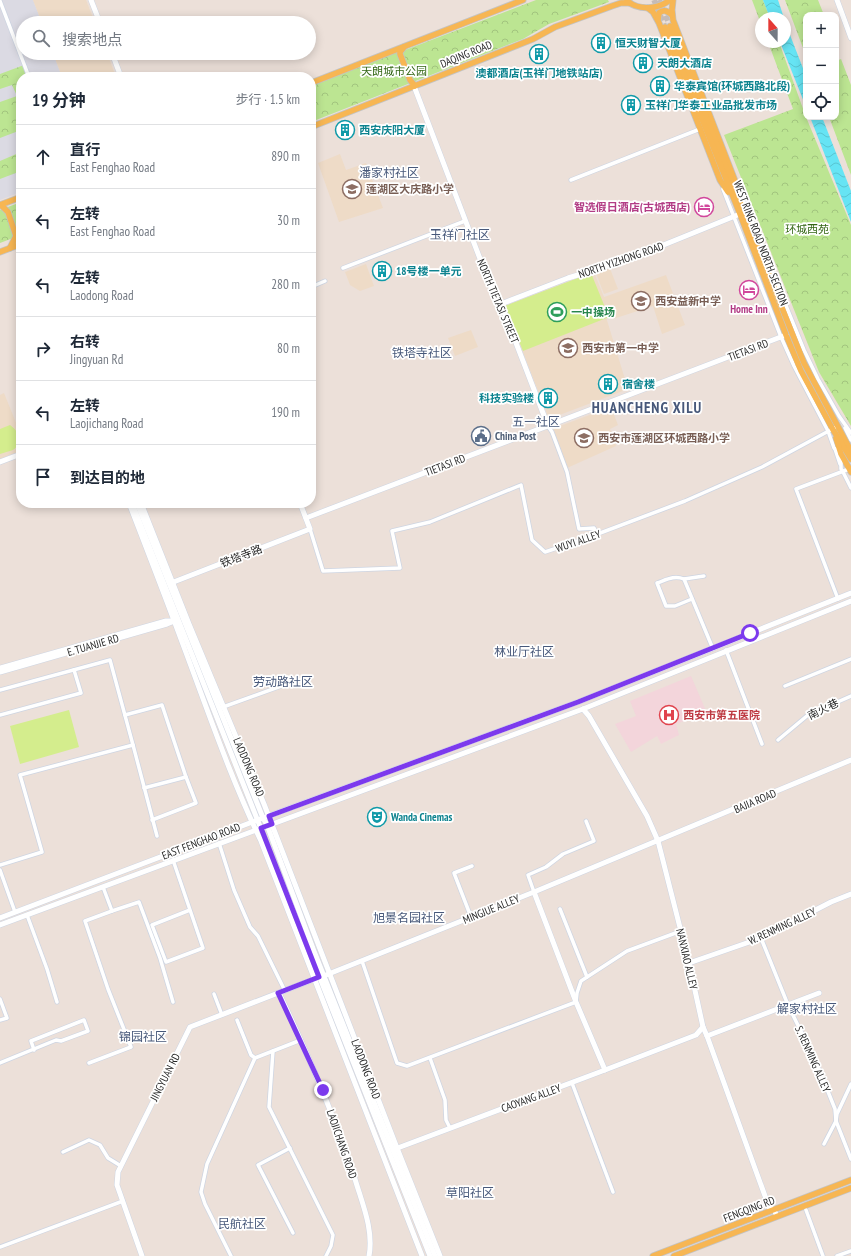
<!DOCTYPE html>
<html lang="zh">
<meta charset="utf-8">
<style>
body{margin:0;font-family:"PT Sans Narrow","Noto Sans SC",sans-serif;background:#f2f2f3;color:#1f2937}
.controls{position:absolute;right:12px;top:12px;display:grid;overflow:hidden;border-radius:8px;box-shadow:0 2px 10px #0003}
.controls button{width:36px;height:36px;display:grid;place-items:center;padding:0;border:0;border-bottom:1px solid #e0e1e3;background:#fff;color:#1f2937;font:20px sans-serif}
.compass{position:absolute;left:755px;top:12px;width:36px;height:36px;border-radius:50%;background:#fff;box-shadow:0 2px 10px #0003;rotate:339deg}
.stop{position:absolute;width:12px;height:12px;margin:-9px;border:3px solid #7c3aed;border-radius:50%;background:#fff}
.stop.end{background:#7c3aed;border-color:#fff;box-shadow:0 1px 4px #0008}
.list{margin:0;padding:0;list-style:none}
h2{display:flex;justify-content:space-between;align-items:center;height:52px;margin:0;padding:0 16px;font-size:17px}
h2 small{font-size:13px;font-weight:400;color:#747a83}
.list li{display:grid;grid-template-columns:26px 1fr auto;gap:12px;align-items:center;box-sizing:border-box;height:64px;padding:0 16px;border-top:1px solid #e0e1e3}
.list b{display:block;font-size:15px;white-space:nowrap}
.list p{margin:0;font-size:13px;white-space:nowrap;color:#747a83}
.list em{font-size:13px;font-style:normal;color:#747a83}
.icon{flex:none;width:22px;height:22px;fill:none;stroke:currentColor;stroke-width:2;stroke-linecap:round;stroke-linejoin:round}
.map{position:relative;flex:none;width:851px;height:1256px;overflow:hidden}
.search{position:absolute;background:#fff;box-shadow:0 2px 10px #0003;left:16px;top:16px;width:300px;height:44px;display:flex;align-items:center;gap:10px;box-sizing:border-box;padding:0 14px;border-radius:22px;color:#747a83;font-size:15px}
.panel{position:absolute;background:#fff;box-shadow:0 2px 10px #0003;left:16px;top:72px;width:300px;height:436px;border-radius:16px}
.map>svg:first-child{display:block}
.industrial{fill:#dbdae3}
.education{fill:#eedbc7}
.medical{fill:#f3d5db}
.park{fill:url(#park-crowns)}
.pitch{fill:#d4ed8d}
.water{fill:url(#water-waves)}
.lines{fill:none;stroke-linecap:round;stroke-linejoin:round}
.primary-tunnel{stroke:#c5bbb6;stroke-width:5.5;stroke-dasharray:5.5 3;stroke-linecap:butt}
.street-casing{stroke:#ced5e2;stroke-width:5}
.secondary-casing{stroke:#ced5e2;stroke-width:6}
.primary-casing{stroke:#c3c3c3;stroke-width:7}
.street{stroke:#fff;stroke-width:3.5}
.secondary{stroke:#fff;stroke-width:5}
.primary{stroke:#f7b653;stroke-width:5.5}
.route{stroke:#7c3aed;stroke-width:5}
.labels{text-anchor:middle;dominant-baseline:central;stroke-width:3.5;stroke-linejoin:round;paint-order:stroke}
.culture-label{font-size:11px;font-weight:bold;fill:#0d838f;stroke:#fff;text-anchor:start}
.street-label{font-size:11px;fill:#282828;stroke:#fff}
.park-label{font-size:11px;fill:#346716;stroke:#fff}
.education-label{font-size:11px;font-weight:bold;fill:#785e54;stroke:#fff;text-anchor:start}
.hotel-label{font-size:11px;font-weight:bold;fill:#b23c85;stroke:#fff;text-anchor:end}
.leisure-label{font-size:11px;font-weight:bold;fill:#27864d;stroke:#fff;text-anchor:start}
.service-label{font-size:11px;font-weight:bold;fill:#4e5e75;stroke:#fff;text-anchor:start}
.health-label{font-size:11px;font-weight:bold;fill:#be3a42;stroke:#fff;text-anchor:start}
.neighbourhood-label{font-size:12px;fill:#47587a;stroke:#fff}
.district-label{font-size:15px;font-weight:bold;letter-spacing:1px;fill:#47587a;stroke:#fff}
</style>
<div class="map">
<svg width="851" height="1256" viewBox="0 0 851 1256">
<defs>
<pattern id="park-crowns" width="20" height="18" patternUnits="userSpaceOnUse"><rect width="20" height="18" fill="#bce592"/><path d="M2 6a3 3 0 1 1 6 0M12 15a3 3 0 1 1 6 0" fill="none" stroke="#a2c47e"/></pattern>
<pattern id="water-waves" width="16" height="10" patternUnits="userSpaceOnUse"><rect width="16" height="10" fill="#66e4f4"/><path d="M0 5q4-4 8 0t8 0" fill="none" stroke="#58c4d1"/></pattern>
</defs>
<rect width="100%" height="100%" fill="#ece0d9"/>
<path class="industrial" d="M 0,0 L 33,0 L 42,23 L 23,23 L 23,53 L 53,53 L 62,77 L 21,77 L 21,192 L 0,200 Z"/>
<g class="education">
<path d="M 33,0 L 86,0 L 95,23 L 42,23 Z"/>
<path d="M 53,53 L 107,53 L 116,77 L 62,77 Z"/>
<path d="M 340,154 L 346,170 L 366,163 L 383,208 L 339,222 L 318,163 Z"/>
<path d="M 366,264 L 374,286 L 360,291 L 350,285 L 345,272 Z"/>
<path d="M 609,266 L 618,289 L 604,294 L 595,271 Z"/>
<path d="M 594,272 L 604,297 L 666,275 L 685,325 L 662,334 L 653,306 L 613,319 L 606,302 L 610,315 L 606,317 L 628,389 L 549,419 L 505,306 Z"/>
<path d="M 471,330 L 478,347 L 455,356 L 448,338 Z"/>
<path d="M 4,393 L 21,435 L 21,451 L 0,459 L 0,395 Z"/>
<path d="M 611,407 L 618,425 L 610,429 L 616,446 L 567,468 L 552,429 Z"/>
</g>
<path class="medical" d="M 691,676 L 707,713 L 676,724 L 679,735 L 661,744 L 657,736 L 631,752 L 615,724 L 636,716 L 630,701 Z"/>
<g class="park">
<path d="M 536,0 L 608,0 L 609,2 L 549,24 L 523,39 L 311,122 L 311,85 L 392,53 L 400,52 Z"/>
<path d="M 752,0 L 763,0 L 770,18 L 761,18 L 761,24 Z"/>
<path d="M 785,0 L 818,0 L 824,15 L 806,15 L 806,56 Z"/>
<path d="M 768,42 L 779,42 L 806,117 L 851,225 L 851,426 L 819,372 L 724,135 L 793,109 Z"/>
<path d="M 841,59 L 851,85 L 851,175 L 829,117 L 836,117 L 836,61 Z"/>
<path d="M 24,65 L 28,77 L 21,77 L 21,130 L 0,138 L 0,102 L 17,96 L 12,85 L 0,89 L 0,74 Z"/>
<path d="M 21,152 L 21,171 L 0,179 L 0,161 Z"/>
<path d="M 21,202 L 21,235 L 0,243 L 0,210 Z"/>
</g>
<g class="pitch">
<path d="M 591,273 L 609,317 L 523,351 L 505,306 Z"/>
<path d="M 10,425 C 17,430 19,435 20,444 L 13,450 L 0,454 L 0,429 Z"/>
<path d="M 69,710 L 79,747 L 20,764 L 10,726 Z"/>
</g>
<g class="water">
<path d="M 763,0 L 778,0 L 784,18 L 770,18 Z"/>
<path d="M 785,22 L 806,76 L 806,107 L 780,42 L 785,42 Z"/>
<path d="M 810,117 L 822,117 L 851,191 L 851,222 Z"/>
</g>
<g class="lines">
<g class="primary-tunnel">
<path d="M 654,0 L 665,27"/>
<path d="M 659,0 L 670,26"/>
</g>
<defs>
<g id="street">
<path d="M 0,1 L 29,77"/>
<path d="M 571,180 L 700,129"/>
<path d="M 737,185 L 804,350 L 818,379 L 839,416 L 851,433"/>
<path d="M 723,189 L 781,337 L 794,366 L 828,431 L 834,448 L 841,454 L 841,469"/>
<path d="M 343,268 L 465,221"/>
<path d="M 311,287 L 325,281"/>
<path d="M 548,426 L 552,432 L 567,472 L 579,529 L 594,528 L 597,534"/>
<path d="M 845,428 L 851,440"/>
<path d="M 835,449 L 840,464"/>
<path d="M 842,470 L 851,488"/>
<path d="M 310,529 L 323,571 L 400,568 L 392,531 L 430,522 L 521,485 L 532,540 L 545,552 L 587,538 L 685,501 L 762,467 L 838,426"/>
<path d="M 704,576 L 684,579 L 713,649"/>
<path d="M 684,579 C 674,575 666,580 657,583 L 666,606 L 675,606 L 692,599"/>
<path d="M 838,599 L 796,489 L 849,469"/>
<path d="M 726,650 L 762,744"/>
<path d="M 785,686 L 851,659"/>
<path d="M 0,690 L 110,660 L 133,745"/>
<path d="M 223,707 L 295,681"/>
<path d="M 0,715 L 81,693 L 74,670"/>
<path d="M 125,715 L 162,705 L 186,777 L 144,788"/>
<path d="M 778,740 L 808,715 L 851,696"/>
<path d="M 152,820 L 196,803 L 186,777"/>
<path d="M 219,843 L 234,890 L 250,927 L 258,936 L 285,991"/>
<path d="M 173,860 L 203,948 L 166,962 L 152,925 L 190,910"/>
<path d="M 0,865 L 42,852 L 20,775 L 133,745 L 157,836"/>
<path d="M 0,870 L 15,912"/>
<path d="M 103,887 L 112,911 L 139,902 L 160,958 L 173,1002"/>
<path d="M 534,892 L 528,875 L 546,867 L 563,854 L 594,841 L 586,821"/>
<path d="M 560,909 L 587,977"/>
<path d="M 27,915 L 47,969 L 57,1002"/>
<path d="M 471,917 L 454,873 L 472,866"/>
<path d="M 761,938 L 788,1005 L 817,1064 L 835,1109 L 836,1121 L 851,1159"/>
<path d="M 362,961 L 397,1063 L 407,1066 L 576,1002 L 577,993 L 581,981 L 627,951 L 681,931"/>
<path d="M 214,994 L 222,1015"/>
<path d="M 0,999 L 7,1018 L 0,1020"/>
<path d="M 237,1020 L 251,1055 L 255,1058"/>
<path d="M 273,1051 L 269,1107 L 333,1235 L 331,1246 L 326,1256"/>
<path d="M 430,1058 L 445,1100 L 446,1120 L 450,1128"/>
<path d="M 0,1063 L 56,1040 L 61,1041 L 88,1031 L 84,1020 L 31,1041 L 34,1050"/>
<path d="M 89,1063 L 131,1047 L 108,989 L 85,921 L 112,911"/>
<path d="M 572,1083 L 613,1192"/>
<path d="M 824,1144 L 836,1121 L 837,1114 L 851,1084"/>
<path d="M 290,1148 L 258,1165 L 293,1233"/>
<path d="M 63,1152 L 89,1140 L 100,1145 L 108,1158 L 121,1166"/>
<path d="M 806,1210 L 823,1256"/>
<path d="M 0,1247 L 123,1201"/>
<path d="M 231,1256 L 205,1204 L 201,1192 L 207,1164 L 255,1058 L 301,1040"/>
<path d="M 837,1256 L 851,1251"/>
</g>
<g id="secondary">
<path d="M 91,0 L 100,23"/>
<path d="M 837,0 L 851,38"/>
<path d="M 112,53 L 121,77"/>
<path d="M 414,86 L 495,298 L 501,304 L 548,426"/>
<path d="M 501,304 L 568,278 L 624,261 L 740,214"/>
<path d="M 0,462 L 21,454"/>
<path d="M 129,503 C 148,552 167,601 185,650 C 209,714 231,779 261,841 L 422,1256"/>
<path d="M 132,503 L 430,1256"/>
<path d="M 137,503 L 263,818 L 267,825 L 314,951 L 435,1256"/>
<path d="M 141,503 L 189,624 L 264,804 L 397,1148 L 440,1256"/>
<path d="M 306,518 L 786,335"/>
<path d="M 171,583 L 310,529 L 300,503"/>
<path d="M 0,668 L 166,621 L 173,621"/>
<path d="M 0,672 L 167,624 L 177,620"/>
<path d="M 583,709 L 589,716 L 647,816 L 658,841 L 689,963 L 703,1027 L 707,1036 L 769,1207 L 774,1210 L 777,1216"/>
<path d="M 0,918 L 263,818 L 578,702 L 851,593"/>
<path d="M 0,925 L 583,709 L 851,601"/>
<path d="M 689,963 L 761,938 L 831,902 L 851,894"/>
<path d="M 326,975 L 534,892 L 851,760"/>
<path d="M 279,993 C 308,1054 334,1115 355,1179 C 362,1203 374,1230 369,1256"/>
<path d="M 707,1036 L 819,993"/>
<path d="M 605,1070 L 696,1035 L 703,1027"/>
<path d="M 395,1149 L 605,1070 L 576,1002 L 534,892"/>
<path d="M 142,1256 L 117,1185 L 118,1172 L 190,1027 L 317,978"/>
</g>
<g id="primary">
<path d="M 673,0 L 672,10 L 673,20 L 735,181 L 736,189"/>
<path d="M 627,1 C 639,11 658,9 670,0"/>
<path d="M 648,8 L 653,12 L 659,23 L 720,180 L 728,192"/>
<path d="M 658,20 L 659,13 C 664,9 667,11 672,15"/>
<path d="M 670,26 L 804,363 L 851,451"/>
<path d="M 665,27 L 740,214 L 786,335 L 801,371 L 832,428 L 851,459"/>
<path d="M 404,47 L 400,52 L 400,54 L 410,80 L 415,86"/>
<path d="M 311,83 L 523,0"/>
<path d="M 311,127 L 533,39 L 555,27 L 612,6 L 621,3 L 630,3"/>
<path d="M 0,205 L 21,197"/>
<path d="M 1,205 L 8,212 L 16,236 L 10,248"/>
<path d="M 0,252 L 21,244"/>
<path d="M 836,438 L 841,454 L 851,472"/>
<path d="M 653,1256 L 851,1180"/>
<path d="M 674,1256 L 851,1188"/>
</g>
</defs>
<use href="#street" class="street-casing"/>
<use href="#secondary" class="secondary-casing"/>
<use href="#primary" class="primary-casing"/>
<use href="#street" class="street"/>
<use href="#secondary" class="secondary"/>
<use href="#primary" class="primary"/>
</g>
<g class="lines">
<path class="route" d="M 323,1090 L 278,993 L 319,977 L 261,828 L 272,824 L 269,816 L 578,702 L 750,633"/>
</g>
<defs>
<symbol id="building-ring" viewBox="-11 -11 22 22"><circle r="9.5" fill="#fff" stroke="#0f9aa8" stroke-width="1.5"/><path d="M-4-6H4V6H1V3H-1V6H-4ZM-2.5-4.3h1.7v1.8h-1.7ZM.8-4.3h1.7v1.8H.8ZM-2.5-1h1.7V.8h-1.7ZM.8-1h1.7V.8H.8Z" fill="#0f9aa8"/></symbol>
<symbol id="school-ring" viewBox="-11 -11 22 22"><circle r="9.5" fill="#fff" stroke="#8d6e63" stroke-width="1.5"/><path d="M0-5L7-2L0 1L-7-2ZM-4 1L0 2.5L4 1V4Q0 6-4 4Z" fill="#8d6e63"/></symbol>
<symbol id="hotel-ring" viewBox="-11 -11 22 22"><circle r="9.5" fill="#fff" stroke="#d1479c" stroke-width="1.5"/><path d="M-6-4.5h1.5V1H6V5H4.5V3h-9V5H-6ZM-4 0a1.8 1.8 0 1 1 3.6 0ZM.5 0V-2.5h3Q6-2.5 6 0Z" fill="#d1479c"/></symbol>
<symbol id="stadium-ring" viewBox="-11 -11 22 22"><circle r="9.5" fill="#fff" stroke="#2e9e5b" stroke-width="1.5"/><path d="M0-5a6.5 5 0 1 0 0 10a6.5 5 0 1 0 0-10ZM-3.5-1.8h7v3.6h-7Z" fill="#2e9e5b"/></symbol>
<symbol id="civic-ring" viewBox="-11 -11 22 22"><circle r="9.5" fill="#fff" stroke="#5c6f8a" stroke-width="1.5"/><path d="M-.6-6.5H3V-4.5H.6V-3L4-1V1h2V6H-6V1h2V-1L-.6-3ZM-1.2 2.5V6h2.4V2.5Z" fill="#5c6f8a"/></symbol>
<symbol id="hospital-ring" viewBox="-11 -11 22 22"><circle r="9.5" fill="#fff" stroke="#e0444e" stroke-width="1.5"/><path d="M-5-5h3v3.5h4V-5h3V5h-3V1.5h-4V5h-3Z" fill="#e0444e"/></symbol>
<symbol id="theatre-ring" viewBox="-11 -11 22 22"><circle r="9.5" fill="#fff" stroke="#0f9aa8" stroke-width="1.5"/><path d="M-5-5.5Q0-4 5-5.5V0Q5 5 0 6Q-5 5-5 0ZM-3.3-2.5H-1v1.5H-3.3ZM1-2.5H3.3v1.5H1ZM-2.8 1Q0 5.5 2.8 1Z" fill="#0f9aa8"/></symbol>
</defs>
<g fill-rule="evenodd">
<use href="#building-ring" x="590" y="32" width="22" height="22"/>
<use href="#building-ring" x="528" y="43" width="22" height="22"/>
<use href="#building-ring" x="632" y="52" width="22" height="22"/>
<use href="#building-ring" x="649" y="75" width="22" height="22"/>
<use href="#building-ring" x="620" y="94" width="22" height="22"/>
<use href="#building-ring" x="334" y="119" width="22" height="22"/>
<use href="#school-ring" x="341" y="178" width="22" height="22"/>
<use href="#hotel-ring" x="693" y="196" width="22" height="22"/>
<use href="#building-ring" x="371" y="260" width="22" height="22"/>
<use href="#hotel-ring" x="738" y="279" width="22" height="22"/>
<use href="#school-ring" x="630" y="290" width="22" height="22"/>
<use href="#stadium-ring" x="546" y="301" width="22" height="22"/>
<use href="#school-ring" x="557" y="337" width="22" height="22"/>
<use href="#building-ring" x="597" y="373" width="22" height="22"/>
<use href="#building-ring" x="537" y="387" width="22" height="22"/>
<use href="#civic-ring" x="470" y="425" width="22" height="22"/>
<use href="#school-ring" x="573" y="427" width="22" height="22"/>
<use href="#hospital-ring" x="658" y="704" width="22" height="22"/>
<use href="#theatre-ring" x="366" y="806" width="22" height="22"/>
</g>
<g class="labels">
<g class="culture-label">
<text x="615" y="43">恒天财智大厦</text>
<text x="657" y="63">天朗大酒店</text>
<text x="539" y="73" text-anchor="middle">澳都酒店(玉祥门地铁站店)</text>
<text x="674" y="86">华泰宾馆(环城西路北段)</text>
<text x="645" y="105">玉祥门华泰工业品批发市场</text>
<text x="359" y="130">西安庆阳大厦</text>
<text x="396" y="271">18号楼一单元</text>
<text x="622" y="384">宿舍楼</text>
<text x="534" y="398" text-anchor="end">科技实验楼</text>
<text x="391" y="817">Wanda Cinemas</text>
</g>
<g class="street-label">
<text transform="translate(466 54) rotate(-22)">DAQING ROAD</text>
<text transform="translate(761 243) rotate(69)">WEST RING ROAD NORTH SECTION</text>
<text transform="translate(621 260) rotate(-19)">NORTH YIZHONG ROAD</text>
<text transform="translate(498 301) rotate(67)">NORTH TIETASI STREET</text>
<text transform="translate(748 350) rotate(-21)">TIETASI RD</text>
<text transform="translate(445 465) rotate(-21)">TIETASI RD</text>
<text transform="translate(578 541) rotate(-19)">WUYI ALLEY</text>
<text transform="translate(241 556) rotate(-21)">铁塔寺路</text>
<text transform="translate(93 645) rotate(-16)">E. TUANJIE RD</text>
<text transform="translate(823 709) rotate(-26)">南火巷</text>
<text transform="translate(249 767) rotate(67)">LAODONG ROAD</text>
<text transform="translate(755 801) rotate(-23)">BAJIA ROAD</text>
<text transform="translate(201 841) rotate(-21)">EAST FENGHAO ROAD</text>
<text transform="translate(491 909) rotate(-22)">MINGJUE ALLEY</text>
<text transform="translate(782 926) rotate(-25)">W. RENMING ALLEY</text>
<text transform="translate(687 959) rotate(77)">NANXIAO ALLEY</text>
<text transform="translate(813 1059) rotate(66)">S. RENMING ALLEY</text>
<text transform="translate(366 1069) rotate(69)">LAODONG ROAD</text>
<text transform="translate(165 1077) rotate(-63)">JINGYUAN RD</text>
<text transform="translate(531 1098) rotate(-20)">CAOYANG ALLEY</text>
<text transform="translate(342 1144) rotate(71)">LAOJICHANG ROAD</text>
<text transform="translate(749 1209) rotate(-21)">FENGQING RD</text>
</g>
<g class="park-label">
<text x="394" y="71">天朗城市公园</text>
<text x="807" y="229">环城西苑</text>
</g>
<g class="education-label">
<text x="366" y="189">莲湖区大庆路小学</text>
<text x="655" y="301">西安益新中学</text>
<text x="582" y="348">西安市第一中学</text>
<text x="598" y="438">西安市莲湖区环城西路小学</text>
</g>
<g class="hotel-label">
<text x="690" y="207">智选假日酒店(古城西店)</text>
<text x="749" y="309" text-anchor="middle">Home Inn</text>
</g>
<g class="leisure-label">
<text x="571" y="312">一中操场</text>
</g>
<g class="service-label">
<text x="495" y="436">China Post</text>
</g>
<g class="health-label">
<text x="683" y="715">西安市第五医院</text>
</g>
<g class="neighbourhood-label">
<text x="389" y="172">潘家村社区</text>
<text x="460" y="234">玉祥门社区</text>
<text x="422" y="352">铁塔寺社区</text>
<text x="536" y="421">五一社区</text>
<text x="524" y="651">林业厅社区</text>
<text x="283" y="681">劳动路社区</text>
<text x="409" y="917">旭景名园社区</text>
<text x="807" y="1008">解家村社区</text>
<text x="143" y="1036">锦园社区</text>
<text x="470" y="1192">草阳社区</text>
<text x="242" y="1223">民航社区</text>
</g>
<g class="district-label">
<text x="647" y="407">HUANCHENG XILU</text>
</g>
</g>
</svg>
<div class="controls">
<button>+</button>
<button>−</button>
<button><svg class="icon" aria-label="locate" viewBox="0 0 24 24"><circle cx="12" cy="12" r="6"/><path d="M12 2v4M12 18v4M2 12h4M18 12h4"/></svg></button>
</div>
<svg class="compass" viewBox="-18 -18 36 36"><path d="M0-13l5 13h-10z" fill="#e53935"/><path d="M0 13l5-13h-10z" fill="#747a83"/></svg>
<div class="stop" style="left:750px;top:633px"></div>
<div class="stop end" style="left:323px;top:1090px"></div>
<div class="search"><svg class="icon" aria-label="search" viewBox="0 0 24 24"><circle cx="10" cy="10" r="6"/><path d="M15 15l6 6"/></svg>搜索地点</div>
<section class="panel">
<h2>19 分钟<small>步行 · 1.5 km</small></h2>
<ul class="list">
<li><svg class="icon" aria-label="ahead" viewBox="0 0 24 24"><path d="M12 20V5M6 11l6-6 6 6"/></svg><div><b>直行</b><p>East Fenghao Road</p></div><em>890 m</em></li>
<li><svg class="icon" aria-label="left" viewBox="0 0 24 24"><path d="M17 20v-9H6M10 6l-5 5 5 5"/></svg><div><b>左转</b><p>East Fenghao Road</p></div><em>30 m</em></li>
<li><svg class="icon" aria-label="left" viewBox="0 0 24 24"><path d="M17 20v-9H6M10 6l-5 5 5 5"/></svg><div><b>左转</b><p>Laodong Road</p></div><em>280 m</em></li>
<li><svg class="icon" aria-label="right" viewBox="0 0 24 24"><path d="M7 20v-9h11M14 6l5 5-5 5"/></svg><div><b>右转</b><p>Jingyuan Rd</p></div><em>80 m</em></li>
<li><svg class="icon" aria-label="left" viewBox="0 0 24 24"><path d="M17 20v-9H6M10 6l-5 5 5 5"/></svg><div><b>左转</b><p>Laojichang Road</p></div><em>190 m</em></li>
<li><svg class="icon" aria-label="arrive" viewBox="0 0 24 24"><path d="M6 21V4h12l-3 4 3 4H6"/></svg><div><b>到达目的地</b></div></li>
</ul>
</section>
</div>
